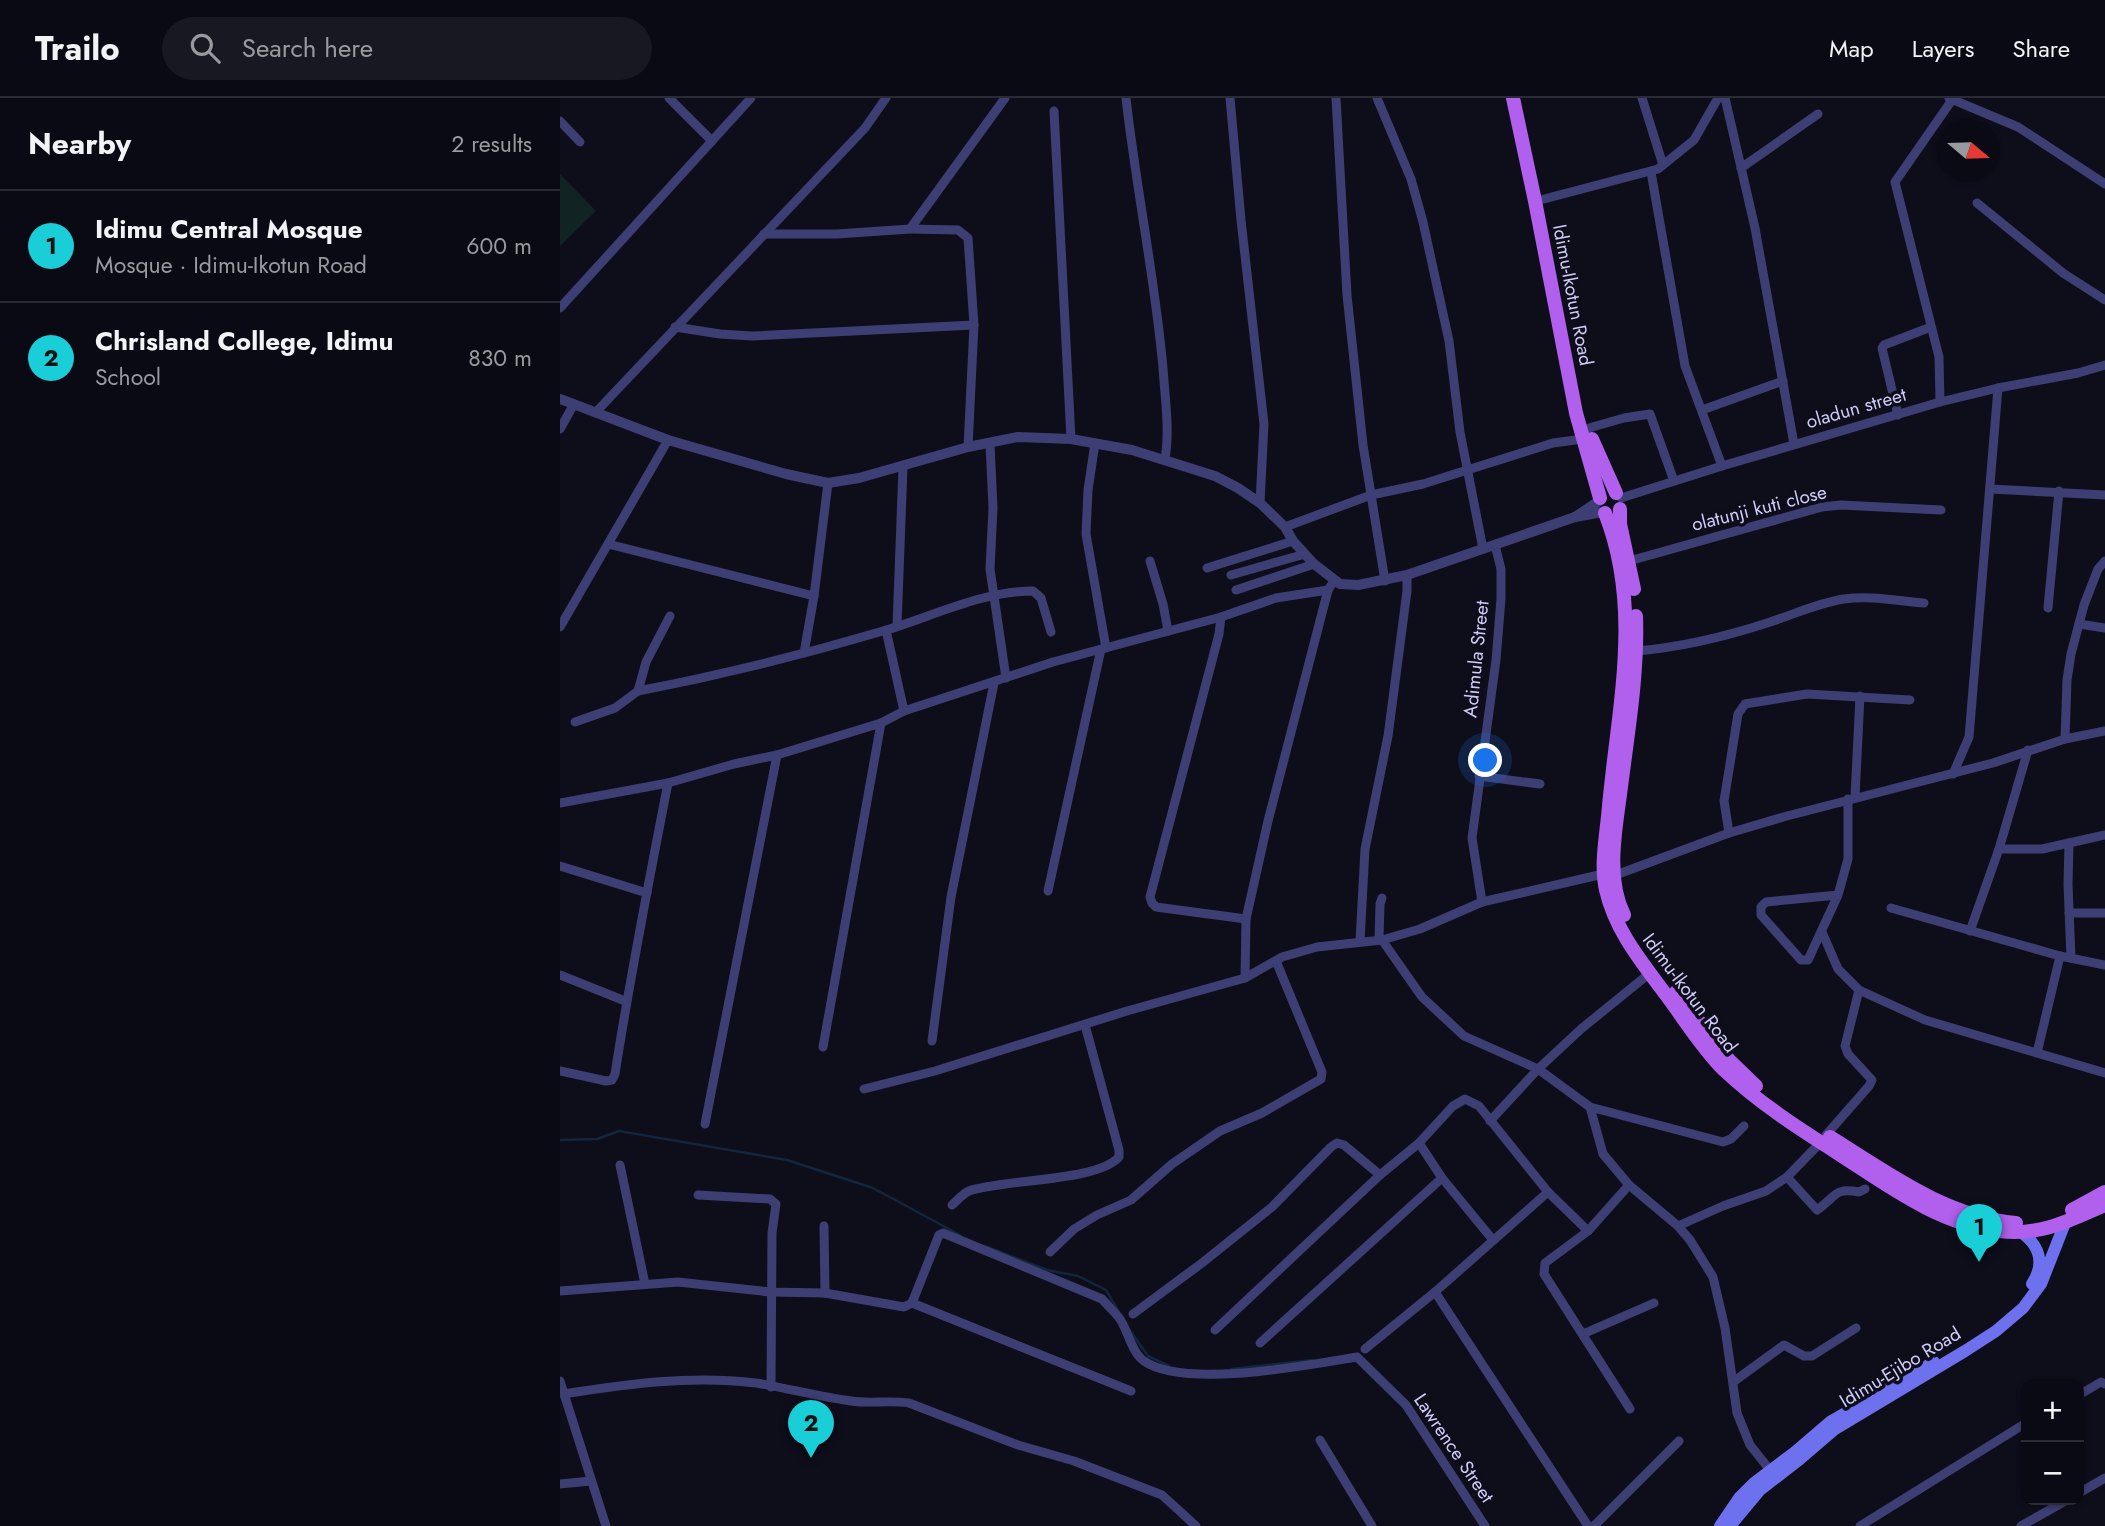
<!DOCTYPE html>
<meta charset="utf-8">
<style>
body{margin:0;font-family:Jost,sans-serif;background:#181822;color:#f1f3f6}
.controls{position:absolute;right:21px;bottom:21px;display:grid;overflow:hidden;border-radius:14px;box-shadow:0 2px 5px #0004}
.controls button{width:63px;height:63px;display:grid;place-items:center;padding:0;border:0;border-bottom:2px solid #2a2b34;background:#0a0a14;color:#f1f3f6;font:35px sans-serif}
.compass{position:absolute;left:1377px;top:21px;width:63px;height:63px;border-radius:50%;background:#0a0a14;box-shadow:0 2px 5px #0004;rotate:109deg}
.you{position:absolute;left:926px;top:663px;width:24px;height:24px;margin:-18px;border:5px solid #fff;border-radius:50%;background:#1a73e8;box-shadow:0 0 0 10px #1a73e833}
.badge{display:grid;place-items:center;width:46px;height:46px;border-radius:50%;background:#1aced7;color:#111;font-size:23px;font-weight:700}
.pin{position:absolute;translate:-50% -58px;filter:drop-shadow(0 2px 4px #0008)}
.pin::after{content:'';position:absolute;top:37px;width:24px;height:21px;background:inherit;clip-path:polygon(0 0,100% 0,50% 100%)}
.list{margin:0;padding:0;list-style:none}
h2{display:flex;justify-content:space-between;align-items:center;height:91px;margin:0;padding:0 28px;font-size:30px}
h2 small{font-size:23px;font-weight:400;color:#999aa0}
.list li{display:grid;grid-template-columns:46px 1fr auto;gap:21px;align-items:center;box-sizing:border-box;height:112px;padding:0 28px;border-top:2px solid #2a2b34}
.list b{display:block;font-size:26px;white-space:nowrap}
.list p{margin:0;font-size:23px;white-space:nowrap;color:#999aa0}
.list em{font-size:23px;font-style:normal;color:#999aa0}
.icon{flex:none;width:38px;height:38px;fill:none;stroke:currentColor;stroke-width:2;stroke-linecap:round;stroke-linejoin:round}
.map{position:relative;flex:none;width:1545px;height:1428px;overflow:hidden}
header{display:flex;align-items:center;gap:42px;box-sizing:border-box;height:98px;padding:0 35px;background:#0a0a14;border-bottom:2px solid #2a2b34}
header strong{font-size:33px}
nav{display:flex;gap:38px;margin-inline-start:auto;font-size:24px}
.search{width:490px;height:63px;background:#181822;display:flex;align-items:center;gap:18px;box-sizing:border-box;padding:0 24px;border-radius:38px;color:#999aa0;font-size:26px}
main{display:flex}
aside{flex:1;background:#0a0a14}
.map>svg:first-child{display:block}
.green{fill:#112322}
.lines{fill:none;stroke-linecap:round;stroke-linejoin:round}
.stream{stroke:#12263e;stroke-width:2.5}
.minor{stroke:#3d3e74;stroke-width:9}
.tertiary{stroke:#3d3e74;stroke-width:10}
.secondary{stroke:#6e71ee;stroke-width:12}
.primary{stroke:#b060ec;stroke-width:14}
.labels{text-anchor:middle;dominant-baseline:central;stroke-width:7;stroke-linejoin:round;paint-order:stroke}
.street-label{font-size:19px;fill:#cfccf9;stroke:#0e0d1a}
</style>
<header>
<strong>Trailo</strong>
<div class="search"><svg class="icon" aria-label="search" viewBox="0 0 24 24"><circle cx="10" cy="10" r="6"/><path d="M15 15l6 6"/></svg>Search here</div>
<nav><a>Map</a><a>Layers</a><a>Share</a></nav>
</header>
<main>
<aside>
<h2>Nearby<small>2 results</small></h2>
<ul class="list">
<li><span class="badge">1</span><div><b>Idimu Central Mosque</b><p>Mosque · Idimu-Ikotun Road</p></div><em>600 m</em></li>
<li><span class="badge">2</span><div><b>Chrisland College, Idimu</b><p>School</p></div><em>830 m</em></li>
</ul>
</aside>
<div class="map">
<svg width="1545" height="1428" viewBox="0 0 1545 1428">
<rect width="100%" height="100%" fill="#0e0d1a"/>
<path class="green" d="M 0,76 L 36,113 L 0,148 Z"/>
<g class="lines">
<g class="stream">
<path d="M 0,1042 L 37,1041 L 59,1033 L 227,1062 L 313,1090 L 400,1137"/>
<path d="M 425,1148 L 487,1172 L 518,1178 L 546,1192 L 559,1214"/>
<path d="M 569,1231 L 588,1258 L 609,1268"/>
<path d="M 671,1271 L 752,1262"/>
</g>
<g class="minor">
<path d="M 109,0 L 152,43"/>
<path d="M 566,0 C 576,90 595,180 603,270 C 605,301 610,331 605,361"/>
<path d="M 670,0 L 681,122 L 704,326 L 700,405"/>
<path d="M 776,0 L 787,197 L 803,347 L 825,483"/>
<path d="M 817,0 L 851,81 L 863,124 L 889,243 L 900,334 L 923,451"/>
<path d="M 1082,0 L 1103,67"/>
<path d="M 1165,0 L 1195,130 L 1234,346"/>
<path d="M 1389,0 L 1458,29 L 1545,86"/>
<path d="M 494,13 L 511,341"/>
<path d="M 0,23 L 20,44"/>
<path d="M 1181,70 L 1258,16"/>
<path d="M 1091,74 L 1125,268 L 1162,368"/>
<path d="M 984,101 L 1098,71 L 1134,42 L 1158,0"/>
<path d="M 1417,105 L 1503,175 L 1545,202"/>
<path d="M 350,131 L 398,132 L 408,140 L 414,227 L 408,349"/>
<path d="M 204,136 L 277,136 L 350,131 L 445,0"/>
<path d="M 0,210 L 191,0"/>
<path d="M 115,229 L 160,236 L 192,238 L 414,227"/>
<path d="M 1380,304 L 1379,259 L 1335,84 L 1392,2"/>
<path d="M 1142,312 L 1223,283"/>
<path d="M 36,314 L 305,30 L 326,0"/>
<path d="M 1338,317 L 1322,250 L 1324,247 L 1371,229"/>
<path d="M 1029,330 L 1064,320 L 1090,316 L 1114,383"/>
<path d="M 0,331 L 14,306"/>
<path d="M 535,345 L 528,392 L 526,436 L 546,550"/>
<path d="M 430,346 L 433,410 L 430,471 L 446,580"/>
<path d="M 1431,391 L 1545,397"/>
<path d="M 1061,400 L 1162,368 L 1380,304 L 1438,290 L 1518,275 L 1545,267"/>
<path d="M 725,429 L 811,397 L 863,386 L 993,345 L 1023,341"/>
<path d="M 48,446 L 254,498"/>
<path d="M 590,463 L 603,506 L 608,533"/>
<path d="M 1069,463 L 1262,409 L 1281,407 L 1381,412"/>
<path d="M 647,470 L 733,443"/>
<path d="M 671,477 L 745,456"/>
<path d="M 676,492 L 754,466"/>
<path d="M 1488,510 L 1499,393"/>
<path d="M 110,518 L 86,564 L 78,593 C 161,577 242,557 323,533 C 371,519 422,493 473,493 L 481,500 L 491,534"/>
<path d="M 661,519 L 659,536 L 590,799 L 592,805 L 596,809 L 686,821"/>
<path d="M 1519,526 L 1545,530"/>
<path d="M 337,528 L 343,369"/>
<path d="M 0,529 L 108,342"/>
<path d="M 326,532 L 344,613"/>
<path d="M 1077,553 C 1123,549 1164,539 1207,525 C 1233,517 1257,505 1284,501 C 1310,497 1338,503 1364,505"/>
<path d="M 244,555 L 254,498 L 268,385"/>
<path d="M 15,624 L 55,610 L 78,593"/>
<path d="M 1505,641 L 1507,582 L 1511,556 L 1524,507 L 1538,471 L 1545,463"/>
<path d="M 1393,676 L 1409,639 L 1438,290"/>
<path d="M 919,678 L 980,686"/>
<path d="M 1295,699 L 1300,598"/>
<path d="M 0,705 L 108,685 L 174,666 L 217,657 L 321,625 L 344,613 L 493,564 L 661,519 L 716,500 L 768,492 L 774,483"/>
<path d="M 1169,735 L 1164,703 L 1178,616 L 1185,606 L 1247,596 L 1350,602"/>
<path d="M 1509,745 L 1545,737"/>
<path d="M 1439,751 L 1482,751 L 1509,745 L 1508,786 L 1511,860"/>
<path d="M 0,768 L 87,795"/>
<path d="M 1053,778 L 1169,735 L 1227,718 L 1433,665 L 1505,641 L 1545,633"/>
<path d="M 488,793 L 541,551"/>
<path d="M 1278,797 L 1206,804 L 1201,809 L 1201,817 L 1241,862 L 1248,862 L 1278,797 L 1288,761 L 1288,701"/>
<path d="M 922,804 L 912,740 L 936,562 L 941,501 L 941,471 L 935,447"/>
<path d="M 1331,810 L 1500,858 L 1545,867"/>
<path d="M 1509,815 L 1545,815"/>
<path d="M 1410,833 L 1439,751 L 1468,652"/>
<path d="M 1262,834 L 1278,871 L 1299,892 L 1365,922 L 1545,975"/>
<path d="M 819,842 L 820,806 L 822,800"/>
<path d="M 822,842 L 862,899 L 904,938 L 978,971 L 1030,1009 L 1163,1044 L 1171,1041 L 1184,1028"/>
<path d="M 800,843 L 805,751 L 828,638 L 847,493 L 847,477"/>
<path d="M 0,877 L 65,903"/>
<path d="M 685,880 L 686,821 L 708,723 L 768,492"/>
<path d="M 372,943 L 391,799 L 434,585"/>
<path d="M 263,949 L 321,625"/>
<path d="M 1477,955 L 1500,858"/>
<path d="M 0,973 L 46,983 L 52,982 L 55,976 C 70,879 89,782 108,685"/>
<path d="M 304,991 L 375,973 L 567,913 L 685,880 L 722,859 L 757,849 L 822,842 L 860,831 L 922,804 L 1043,776"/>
<path d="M 1030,1009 L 1043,1056 L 1069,1087 L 1118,1128 L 1130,1142 L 1153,1179 L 1165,1230 L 1177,1315 L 1190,1347 L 1210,1372"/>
<path d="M 930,1023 L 978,971 L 1021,931 L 1090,875"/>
<path d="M 145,1026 L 217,657"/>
<path d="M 1266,1037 L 1309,988 L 1312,982 L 1288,956 L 1285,948 L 1299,892"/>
<path d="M 859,1045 L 882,1080 L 933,1142"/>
<path d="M 60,1067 L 85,1186"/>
<path d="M 1227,1079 L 1257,1112 C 1276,1099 1274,1089 1299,1094 L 1305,1091"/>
<path d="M 1069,1087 L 1028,1133 L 985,1165 L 984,1176 L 1070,1311"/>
<path d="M 138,1097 L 210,1101 L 216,1106 L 212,1135 L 211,1289"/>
<path d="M 392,1107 C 397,1103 402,1096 409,1093 C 442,1081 537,1084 559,1059 L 559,1052 L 525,927"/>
<path d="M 264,1128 L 265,1195"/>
<path d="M 1118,1128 L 1163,1108 L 1206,1093 L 1227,1079 L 1261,1044"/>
<path d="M 490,1154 L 514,1131 L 537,1117 L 571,1102 L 612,1066 L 660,1033 L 702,1015 L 761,981 L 762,974 L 716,863"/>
<path d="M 0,1193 L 118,1184 L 210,1194 L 265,1195 L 344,1209 L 352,1205 L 571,1293"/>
<path d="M 875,1194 L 1028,1428"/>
<path d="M 352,1205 L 379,1137 L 383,1135 L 542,1201 C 548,1208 555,1214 560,1221 C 568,1233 572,1255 584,1263 C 624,1291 749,1267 797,1259 L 846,1307 L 925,1428"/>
<path d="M 573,1216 L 642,1165 L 712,1109 L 771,1049 L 777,1045 L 784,1047 L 820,1077"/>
<path d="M 655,1232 L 820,1077 L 859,1045 L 893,1008 L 905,1001 L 919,1008 L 988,1094 L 1028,1133"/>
<path d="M 1023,1236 L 1094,1205"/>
<path d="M 700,1245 L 882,1080"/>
<path d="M 805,1251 L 875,1194 L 988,1094"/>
<path d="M 0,1283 L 46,1428"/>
<path d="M 1173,1284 L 1224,1247 L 1244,1258 L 1252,1258 L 1296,1230"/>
<path d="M 3,1296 C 68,1286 130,1277 196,1285 C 227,1290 259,1299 291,1303 C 310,1306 330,1302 349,1305 L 458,1347 L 514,1363 L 602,1397 L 636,1428"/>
<path d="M 1519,1297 L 1541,1284 L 1545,1286"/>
<path d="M 760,1342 L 812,1428"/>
<path d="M 0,1386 L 31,1383"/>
<path d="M 1519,1395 L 1545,1380"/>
<path d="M 1034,1428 L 1119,1343"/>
<path d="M 1300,1428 L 1466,1325"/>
<path d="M 1461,1428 L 1507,1402"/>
</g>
<g class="tertiary">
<path d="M 0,301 L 108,342 L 226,376 L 268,385 L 299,380 L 408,349 L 458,339 L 511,341 L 572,352 L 655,378 L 678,390 L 700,405 L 725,429 L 733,443 L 754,466 L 780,486 L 798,487 L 847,477 L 1015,419 L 1043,414"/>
<path d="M 1015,419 L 1039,403"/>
</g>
<g class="secondary">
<path d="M 1462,1135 C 1480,1148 1485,1166 1472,1186"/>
<path d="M 1160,1428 L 1179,1400 L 1194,1385 L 1235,1354 L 1270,1324 L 1374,1264"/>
<path d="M 1170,1428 L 1200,1392 L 1240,1361 L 1275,1331 L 1405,1253 L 1436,1233 L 1463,1210 L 1481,1186 L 1505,1125"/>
</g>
<g class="primary">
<path d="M 953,0 L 975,103 L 1016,315 L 1040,400"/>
<path d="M 1032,341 L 1056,395"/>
<path d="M 1060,411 L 1060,426 L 1074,491"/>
<path d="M 1045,415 C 1083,511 1058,609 1049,708 C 1047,735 1040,765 1046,792 C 1056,836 1086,869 1112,905 C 1128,927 1144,952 1164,972 C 1199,1005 1238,1030 1279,1056 C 1327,1087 1380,1127 1439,1133 C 1481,1138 1508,1123 1545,1107"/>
<path d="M 1064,817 C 1045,779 1056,729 1061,689 C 1068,633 1078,575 1076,518"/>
<path d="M 1116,894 L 1169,962 L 1196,988"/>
<path d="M 1270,1039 C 1328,1075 1386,1119 1456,1125"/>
<path d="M 1512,1112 L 1545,1094"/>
</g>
</g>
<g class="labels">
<g class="street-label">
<text transform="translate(1013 197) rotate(79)">Idimu-Ikotun Road</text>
<text transform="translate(1296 310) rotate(-16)">oladun street</text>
<text transform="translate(1199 410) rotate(-14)">olatunji kuti close</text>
<text transform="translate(916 561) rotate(-84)">Adimula Street</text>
<text transform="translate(1130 895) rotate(53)">Idimu-Ikotun Road</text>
<text transform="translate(1340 1269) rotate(-31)">Idimu-Ejibo Road</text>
<text transform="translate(894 1350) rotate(56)">Lawrence Street</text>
</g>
</g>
</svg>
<div class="controls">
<button>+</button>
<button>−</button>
</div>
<svg class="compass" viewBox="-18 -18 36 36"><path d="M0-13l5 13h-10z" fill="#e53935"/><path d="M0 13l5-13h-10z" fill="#999aa0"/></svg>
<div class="you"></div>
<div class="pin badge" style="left:1419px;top:1164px">1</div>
<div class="pin badge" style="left:251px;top:1360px">2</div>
</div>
</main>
